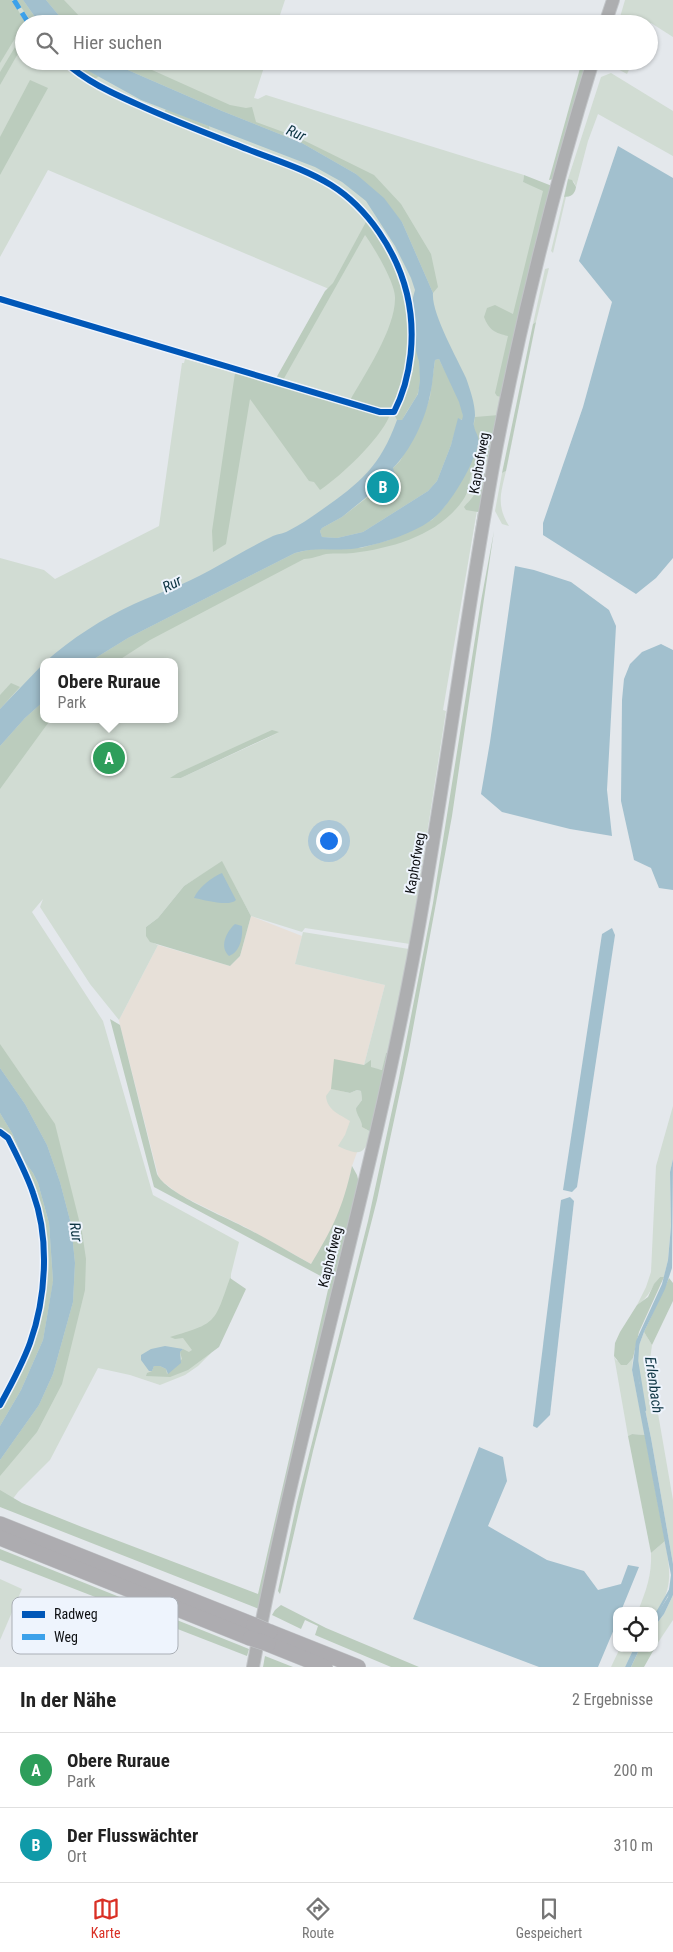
<!DOCTYPE html>
<html lang="de">
<meta charset="utf-8">
<style>
body{margin:0;font-family:"Roboto Condensed",sans-serif;background:#f2f2f2;color:#222}
.controls{position:absolute;right:15px;bottom:15px;display:grid;overflow:hidden;border-radius:10px;box-shadow:0 1px 4px #0004}
.controls button{width:45px;height:45px;display:grid;place-items:center;padding:0;border:0;border-bottom:1px solid #e0e0e0;background:#fff;color:#222;font:25px sans-serif}
.you{position:absolute;left:328px;top:840px;width:18px;height:18px;margin:-12px;border:4px solid #fff;border-radius:50%;background:#1a73e8;box-shadow:0 0 0 8px #1a73e833}
.badge{display:grid;place-items:center;width:32px;height:32px;border-radius:50%;background:#d93025;color:#fff;font-size:16px;font-weight:700}
.pin{position:absolute;translate:-50% -50%;border:2px solid #fff;box-shadow:0 1px 5px #0006}
.popup{position:absolute;left:40px;top:658px;width:138px;height:65px;box-sizing:border-box;display:grid;place-content:center;border-radius:10px;background:#fff;filter:drop-shadow(0 1px 4px #0005);font-size:16px;white-space:nowrap;color:#767676}
.popup b{font-size:19px;color:#222}
.popup::after{content:'';position:absolute;left:50%;top:100%;margin-left:-10px;border:10px solid transparent;border-top-color:#fff}
.list{margin:0;padding:0;list-style:none}
h2{display:flex;justify-content:space-between;align-items:center;height:65px;margin:0;padding:0 20px;font-size:21px}
h2 small{font-size:16px;font-weight:400;color:#767676}
.list li{display:grid;grid-template-columns:32px 1fr auto;gap:15px;align-items:center;box-sizing:border-box;height:75px;padding:0 20px;border-top:1px solid #e0e0e0}
.list b{display:block;font-size:19px;white-space:nowrap}
.list p{margin:0;font-size:16px;white-space:nowrap;color:#767676}
.list em{font-size:16px;font-style:normal;color:#767676}
.icon{flex:none;width:28px;height:28px;fill:none;stroke:currentColor;stroke-width:2;stroke-linecap:round;stroke-linejoin:round}
.map{position:relative;flex:none;width:673px;height:1667px;overflow:hidden}
.search{position:absolute;background:#fff;box-shadow:0 1px 4px #0004;left:15px;right:15px;top:15px;height:55px;display:flex;align-items:center;gap:12px;box-sizing:border-box;padding:0 18px;border-radius:28px;color:#767676;font-size:19px}
.sheet{height:215px;background:#fff}
nav{display:flex;justify-content:space-around;align-items:center;box-sizing:border-box;height:70px;border-top:1px solid #e0e0e0;background:#fff;font-size:14px;color:#767676}
nav a{display:grid;justify-items:center;gap:2px}
nav .on{color:#d93025}
.map>svg:first-child{display:block}
.commercial{fill:#e7e0d8}
.green{fill:#d1dcd3;fill-rule:evenodd}
.forest{fill:#bbccbd}
.water{fill:#a2c0ce;fill-rule:evenodd}
.lines{fill:none;stroke-linecap:round;stroke-linejoin:round}
.stream{stroke:#a2c0ce;stroke-width:2.5}
.secondary-casing{stroke:#c2c5c8;stroke-width:14}
.motorway-casing{stroke:#c2c5c8;stroke-width:16}
.secondary{stroke:#adaeb0;stroke-width:12}
.motorway{stroke:#adacb0;stroke-width:15}
.motorway-bridge-casing{stroke:#c2c5c8;stroke-width:16;stroke-linecap:butt}
.motorway-bridge{stroke:#adacb0;stroke-width:15}
.quiet{stroke:#3ca1ea;stroke-width:5;stroke-dasharray:10 5;stroke-linecap:butt}
.cycleway-casing{stroke:#eef4fd;stroke-width:9}
.cycleway{stroke:#0057b8;stroke-width:6}
.labels{text-anchor:middle;dominant-baseline:central;stroke-width:4;stroke-linejoin:round;paint-order:stroke}
.street-label{font-size:14px;fill:#0d0f12;stroke:#eef4fd}
.water-label{font-size:15px;font-style:italic;fill:#0d3442;stroke:#eef4fd}
.key{fill:#eef4fd;stroke:#aaafb6;stroke-width:1}
.key-label{font-size:14px;fill:#0d0f12}
</style>
<div class="map">
<svg width="673" height="1667" viewBox="0 0 673 1667">
<rect width="100%" height="100%" fill="#e4e8ec"/>
<path class="commercial" d="M 251,916 L 302,936 L 295,964 L 385,985 L 364,1065 L 334,1060 L 351,1118 L 366,1128 L 352,1166 L 345,1199 L 331,1233 L 311,1264 L 247,1228 L 180,1195 L 159,1179 L 120,1025 L 119,1020 L 158,945 L 230,966 L 240,956 Z"/>
<g class="green">
<path d="M 0,0 L 285,0 L 277,24 L 24,24 L 24,61 L 266,61 L 254,98 L 258,99 L 266,95 L 524,175 L 523,182 L 547,190 L 488,466 L 485,466 L 483,475 L 443,710 L 446,711 L 410,944 L 305,928 L 302,932 L 251,916 L 222,862 L 184,886 L 158,918 L 146,927 C 146,937 148,941 158,945 L 119,1020 L 90,984 L 40,907 L 43,899 L 32,912 L 103,1021 L 153,1195 L 239,1242 L 231,1274 L 230,1305 L 211,1353 L 198,1366 L 185,1375 L 160,1385 L 130,1375 L 98,1368 L 50,1460 L 18,1492 L 12,1500 L 0,1494 L 0,1410 L 19,1374 L 32,1339 L 39,1309 L 42,1268 L 41,1234 L 31,1194 L 19,1160 L 9,1139 L 0,1132 L 0,558 L 44,570 L 55,579 L 159,526 L 182,363 L 184,363 L 185,359 L 235,373 L 235,378 L 273,390 L 329,289 L 48,170 L 0,257 ZM 44,662 L 174,662 L 174,719 L 44,719 ZM 278,733 L 181,778 L 173,778 Z"/>
<path d="M 625,0 L 673,0 L 673,37 L 651,23 L 649,25 L 618,24 Z"/>
<path d="M 609,61 L 633,61 L 627,74 L 610,65 Z"/>
<path d="M 611,73 L 673,111 L 673,156 L 598,114 L 588,141 L 576,187 L 574,182 L 568,179 L 601,77 Z"/>
<path d="M 564,197 L 566,197 L 553,253 L 551,251 Z"/>
<path d="M 549,268 L 536,322 L 533,324 L 545,269 Z"/>
<path d="M 506,471 C 501,493 496,505 509,526 L 502,524 L 495,511 L 502,473 Z"/>
<path d="M 303,932 L 409,949 L 391,1053 L 386,1053 L 383,1070 L 371,1068 L 371,1061 L 364,1065 L 385,985 L 295,964 Z"/>
<path d="M 331,1089 L 350,1093 L 357,1090 L 361,1091 L 362,1100 L 356,1108 L 361,1117 L 362,1127 L 371,1132 C 365,1156 359,1156 338,1146 L 345,1135 L 350,1121 C 339,1114 327,1110 326,1096 Z"/>
<path d="M 673,1106 L 673,1159 L 670,1172 L 671,1226 L 668,1260 L 664,1277 L 660,1277 C 651,1287 649,1298 637,1305 L 646,1287 L 651,1272 L 656,1166 Z"/>
<path d="M 644,1332 L 652,1345 L 650,1360 L 651,1373 L 673,1500 L 673,1564 L 651,1438 L 639,1380 L 637,1351 Z"/>
<path d="M 614,1356 L 616,1360 L 627,1365 L 633,1358 L 632,1370 L 645,1435 L 632,1434 L 628,1436 Z"/>
<path d="M 665,1541 C 671,1576 673,1587 654,1618 L 654,1611 L 638,1611 C 646,1591 652,1575 651,1553 Z"/>
<path d="M 0,1579 L 22,1589 L 0,1640 Z"/>
<path d="M 673,1595 L 673,1620 L 657,1644 L 654,1641 L 654,1627 L 664,1614 Z"/>
<path d="M 620,1648 L 634,1648 L 625,1667 L 611,1667 Z"/>
</g>
<g class="forest">
<path d="M 0,0 L 12,0 L 25,22 L 0,63 Z"/>
<path d="M 16,0 L 23,0 L 40,24 L 33,24 Z"/>
<path d="M 46,0 L 64,0 L 81,18 L 82,24 L 66,24 Z"/>
<path d="M 24,32 L 24,43 L 0,85 L 0,72 Z"/>
<path d="M 67,61 L 77,61 L 85,69 L 99,76 L 94,80 L 78,71 Z"/>
<path d="M 107,61 L 132,61 L 230,105 L 246,108 L 252,107 L 256,122 L 297,137 L 374,175 L 401,204 L 431,254 L 438,287 L 433,293 L 402,222 L 356,174 L 302,143 L 222,111 Z"/>
<path d="M 582,61 L 588,61 L 554,179 L 549,180 Z"/>
<path d="M 30,80 L 48,88 L 0,175 L 0,137 Z"/>
<path d="M 166,109 L 209,126 L 210,132 L 163,114 Z"/>
<path d="M 524,175 L 552,186 L 501,397 L 497,396 L 495,393 L 508,336 C 495,333 489,330 484,317 L 487,308 L 495,305 L 513,314 L 543,191 L 523,182 Z"/>
<path d="M 568,179 L 572,180 L 576,187 C 575,194 571,197 564,197 Z"/>
<path d="M 367,220 C 389,252 412,288 411,328 C 410,345 407,361 404,378 C 402,387 400,404 390,408 C 380,414 360,404 349,402 C 365,374 396,328 395,297 C 395,283 374,247 365,235 L 282,382 L 275,380 L 325,291 L 333,283 Z"/>
<path d="M 536,322 L 506,471 L 502,473 L 533,324 Z"/>
<path d="M 415,333 C 416,353 424,373 418,393 C 414,402 406,411 402,421 L 397,420 L 394,414 L 405,389 Z"/>
<path d="M 439,359 C 446,374 465,404 463,420 L 459,419 L 451,445 L 437,481 L 428,491 L 363,532 L 337,538 L 322,537 L 320,531 L 322,528 L 342,517 L 373,493 L 385,482 L 393,468 L 400,461 L 421,423 L 430,397 L 435,360 Z"/>
<path d="M 235,373 L 388,414 L 389,417 C 379,440 341,476 320,490 L 314,482 L 309,481 L 250,399 L 226,544 L 213,552 L 212,531 Z"/>
<path d="M 499,415 L 490,457 L 479,457 C 476,462 473,468 471,474 C 469,484 469,491 463,500 C 439,535 393,548 353,553 C 344,554 335,553 326,554 C 318,556 311,559 304,559 L 150,640 L 116,662 L 89,662 L 128,638 L 295,553 L 317,548 L 361,548 L 389,540 L 432,520 L 445,506 L 466,472 L 475,417 Z"/>
<path d="M 484,473 L 487,474 L 448,707 L 478,512 L 466,510 L 464,507 C 467,503 473,498 475,493 C 477,485 477,480 484,473 Z"/>
<path d="M 494,531 L 452,816 L 409,1050 L 377,1200 L 313,1451 L 280,1594 L 278,1591 L 297,1502 L 368,1221 L 399,1078 L 433,903 L 481,601 Z"/>
<path d="M 11,683 L 20,687 L 0,709 L 0,695 Z"/>
<path d="M 44,701 L 44,719 L 51,719 L 0,789 L 0,746 L 25,718 Z"/>
<path d="M 272,730 L 279,732 L 181,778 L 170,778 L 178,773 Z"/>
<path d="M 222,861 L 251,916 L 240,956 L 230,966 L 150,942 L 146,936 L 146,927 L 158,918 L 184,886 Z"/>
<path d="M 110,1019 L 120,1025 L 157,1174 C 165,1193 226,1217 246,1228 C 268,1239 289,1252 311,1264 C 333,1228 343,1207 352,1166 L 357,1175 L 360,1187 L 259,1609 L 0,1507 L 0,1490 L 22,1503 L 82,1527 L 258,1594 L 330,1281 L 154,1187 Z"/>
<path d="M 0,1044 L 55,1124 L 82,1232 L 86,1259 L 85,1290 L 62,1384 L 37,1432 L 0,1476 L 0,1460 L 39,1405 L 53,1374 L 73,1302 L 75,1263 L 71,1224 L 60,1182 L 47,1145 L 25,1104 L 0,1068 Z"/>
<path d="M 386,1053 L 391,1053 L 371,1132 L 362,1127 C 362,1119 356,1115 356,1108 L 362,1100 L 361,1091 L 357,1090 L 350,1093 L 331,1089 L 334,1059 L 364,1065 L 371,1060 L 371,1067 L 382,1070 Z"/>
<path d="M 0,1113 L 12,1133 L 25,1162 L 33,1173 L 38,1183 L 49,1223 L 53,1282 L 43,1340 L 21,1390 L 0,1426 C 0,1421 0,1415 0,1410 C 1,1404 7,1396 10,1390 C 18,1375 26,1361 31,1345 C 53,1284 52,1213 19,1156 C 13,1146 10,1136 0,1129 Z"/>
<path d="M 660,1277 L 664,1277 L 639,1332 L 633,1358 L 627,1365 L 621,1365 L 614,1356 L 615,1343 L 620,1332 L 637,1305 L 648,1297 L 654,1284 Z"/>
<path d="M 230,1278 L 246,1289 L 219,1347 L 188,1370 L 170,1377 L 146,1376 L 147,1373 L 152,1371 L 154,1366 L 160,1366 L 166,1369 L 167,1374 L 182,1359 L 180,1352 L 183,1349 L 189,1352 L 192,1350 L 183,1338 L 175,1339 L 170,1337 C 217,1323 214,1324 230,1278 Z"/>
<path d="M 669,1278 L 673,1283 L 673,1301 L 652,1345 L 644,1332 Z"/>
<path d="M 632,1434 L 645,1435 L 665,1541 L 651,1553 L 628,1436 Z"/>
<path d="M 0,1549 L 249,1649 L 247,1656 L 0,1560 Z"/>
<path d="M 281,1605 L 326,1628 L 419,1667 L 391,1667 L 315,1635 L 318,1626 L 305,1620 L 301,1629 L 272,1615 L 275,1610 Z"/>
<path d="M 654,1641 L 657,1644 L 644,1667 L 631,1667 L 640,1648 L 654,1648 Z"/>
<path d="M 265,1656 L 293,1667 L 263,1667 Z"/>
</g>
<g class="water">
<path d="M 23,0 L 46,0 L 66,24 L 40,24 Z"/>
<path d="M 77,61 L 107,61 L 222,111 L 302,143 L 356,174 L 384,198 L 402,222 L 433,293 C 431,313 457,358 466,378 C 470,389 475,404 475,415 C 475,419 473,423 474,426 C 475,433 480,436 478,444 C 474,465 448,509 430,521 C 411,534 386,542 363,547 C 340,553 319,545 295,553 L 128,638 L 89,662 L 45,662 C 72,638 102,619 134,604 C 149,597 165,591 180,585 C 212,571 240,552 271,537 C 276,534 283,534 288,531 C 300,525 310,518 320,511 C 360,483 380,467 397,420 L 402,420 L 418,394 L 420,380 L 419,362 L 416,351 L 412,301 L 415,290 L 411,278 L 395,246 L 366,201 L 342,182 L 315,167 L 141,100 L 85,69 ZM 439,359 L 459,402 L 463,416 L 462,420 L 458,418 L 451,445 L 437,481 L 428,491 L 363,532 L 337,538 L 322,537 L 320,531 L 322,528 L 342,517 L 385,482 L 390,481 L 395,474 L 393,468 C 411,450 425,420 430,395 C 433,383 433,372 435,360 Z"/>
<path d="M 618,146 L 673,178 L 673,558 L 656,578 L 636,594 L 543,535 L 543,523 L 583,407 L 612,302 L 579,261 Z"/>
<path d="M 515,566 L 534,570 L 571,582 L 609,610 L 616,626 L 607,790 L 612,836 L 570,829 L 502,812 L 481,794 L 490,742 Z"/>
<path d="M 661,644 L 673,650 L 673,890 L 659,888 L 651,868 L 634,860 L 621,801 L 622,700 L 624,679 L 630,664 L 642,652 Z"/>
<path d="M 44,663 L 44,701 L 25,718 L 0,746 L 0,709 Z"/>
<path d="M 222,873 L 236,900 C 230,907 204,900 194,898 C 198,888 212,877 222,873 Z"/>
<path d="M 235,924 L 242,926 C 243,937 240,952 229,956 C 219,947 226,932 235,924 Z"/>
<path d="M 612,928 L 615,935 L 577,1187 L 572,1192 L 563,1190 L 602,934 Z"/>
<path d="M 0,1068 L 25,1104 L 47,1145 L 60,1182 L 71,1224 L 75,1263 L 73,1302 L 53,1374 L 39,1405 L 0,1460 L 0,1426 L 21,1390 L 43,1340 L 53,1281 L 49,1223 L 38,1183 L 33,1173 L 25,1162 L 12,1133 L 0,1113 Z"/>
<path d="M 673,1159 L 672,1268 L 665,1289 L 644,1332 L 637,1351 L 639,1380 L 651,1438 L 673,1564 L 673,1595 L 664,1614 L 654,1627 L 654,1618 L 668,1597 L 671,1575 L 632,1370 L 636,1341 L 662,1284 L 668,1260 L 671,1226 L 670,1172 Z"/>
<path d="M 570,1197 L 574,1201 L 550,1415 L 537,1428 L 533,1426 L 561,1200 Z"/>
<path d="M 165,1346 L 183,1349 L 180,1352 L 181,1363 L 168,1374 L 166,1369 L 160,1366 L 154,1366 L 152,1371 L 149,1371 L 141,1360 L 141,1355 L 151,1349 Z"/>
<path d="M 479,1447 L 503,1457 L 507,1481 L 488,1526 L 547,1560 L 584,1571 L 598,1590 L 621,1584 L 628,1565 L 639,1567 L 621,1611 L 617,1611 L 617,1622 L 598,1667 L 539,1667 L 413,1619 Z"/>
<path d="M 634,1648 L 640,1648 L 631,1667 L 625,1667 Z"/>
</g>
<g class="lines">
<g class="stream">
<path d="M 638,1344 L 637,1361 L 645,1410"/>
<path d="M 654,1618 L 673,1585"/>
</g>
<defs>
<g id="secondary">
<path d="M 605,24 L 613,0"/>
<path d="M 253,1667 C 297,1429 368,1197 413,959 C 445,788 465,616 497,445 C 522,316 554,187 593,61"/>
</g>
<g id="motorway">
<path d="M 0,1524 L 254,1625"/>
<path d="M 0,1538 L 250,1638"/>
<path d="M 270,1632 L 358,1667"/>
<path d="M 268,1644 L 325,1667"/>
</g>
</defs>
<use href="#secondary" class="secondary-casing"/>
<use href="#motorway" class="motorway-casing"/>
<use href="#secondary" class="secondary"/>
<use href="#motorway" class="motorway"/>
<defs>
<g id="motorway-bridge">
<path d="M 254,1625 L 270,1632"/>
<path d="M 250,1638 L 268,1644"/>
</g>
</defs>
<use href="#motorway-bridge" class="motorway-bridge-casing"/>
<use href="#motorway-bridge" class="motorway-bridge"/>
<path class="quiet" d="M 14,0 L 29,24"/>
<defs>
<g id="cycleway">
<path d="M 0,299 L 380,412 L 394,412 C 412,377 416,332 407,294 C 397,252 368,208 331,185 C 305,169 275,160 247,149 C 211,135 174,121 139,105 C 112,93 85,81 64,61"/>
<path d="M 0,1132 L 8,1138 C 17,1156 27,1175 33,1193 C 50,1239 46,1298 30,1343 C 22,1365 11,1385 0,1405"/>
</g>
</defs>
<use href="#cycleway" class="cycleway-casing"/>
<use href="#cycleway" class="cycleway"/>
</g>
<g class="labels">
<g class="street-label">
<text transform="translate(479 463) rotate(-80)">Kaphofweg</text>
<text transform="translate(415 863) rotate(-80)">Kaphofweg</text>
<text transform="translate(330 1257) rotate(-76)">Kaphofweg</text>
</g>
<g class="water-label">
<text transform="translate(296 133) rotate(24)">Rur</text>
<text transform="translate(172 584) rotate(-27)">Rur</text>
<text transform="translate(76 1232) rotate(81)">Rur</text>
<text transform="translate(654 1385) rotate(82)">Erlenbach</text>
</g>
</g>
<rect x="12" y="1597" width="166" height="57" rx="8" class="key"/>
<rect x="22" y="1611" width="23" height="7" fill="#0057b8"/>
<rect x="22" y="1634" width="23" height="6" fill="#3ca1ea"/>
<g class="key-label">
<text x="54" y="1619">Radweg</text>
<text x="54" y="1642">Weg</text>
</g>
</svg>
<div class="controls">
<button><svg class="icon" aria-label="locate" viewBox="0 0 24 24"><circle cx="12" cy="12" r="6"/><path d="M12 2v4M12 18v4M2 12h4M18 12h4"/></svg></button>
</div>
<div class="you"></div>
<div class="pin badge" style="left:109px;top:758px;background:#2e9e5b">A</div>
<div class="popup"><b>Obere Ruraue</b>Park</div>
<div class="pin badge" style="left:383px;top:487px;background:#0f9aa8">B</div>
<div class="search"><svg class="icon" aria-label="search" viewBox="0 0 24 24"><circle cx="10" cy="10" r="6"/><path d="M15 15l6 6"/></svg>Hier suchen</div>
</div>
<section class="sheet">
<h2>In der Nähe<small>2 Ergebnisse</small></h2>
<ul class="list">
<li><span class="badge" style="background:#2e9e5b">A</span><div><b>Obere Ruraue</b><p>Park</p></div><em>200 m</em></li>
<li><span class="badge" style="background:#0f9aa8">B</span><div><b>Der Flusswächter</b><p>Ort</p></div><em>310 m</em></li>
</ul>
</section>
<nav>
<a class="on"><svg class="icon" aria-label="map" viewBox="0 0 24 24"><path d="M3 6l6-2 6 2 6-2v14l-6 2-6-2-6 2zM9 4v14M15 6v14"/></svg>Karte</a>
<a><svg class="icon" aria-label="directions" viewBox="0 0 24 24"><path d="M12 3l9 9-9 9-9-9zM9 14v-3h6M13 9l2 2-2 2"/></svg>Route</a>
<a><svg class="icon" aria-label="saved" viewBox="0 0 24 24"><path d="M7 4h10v16l-5-4-5 4z"/></svg>Gespeichert</a>
</nav>
